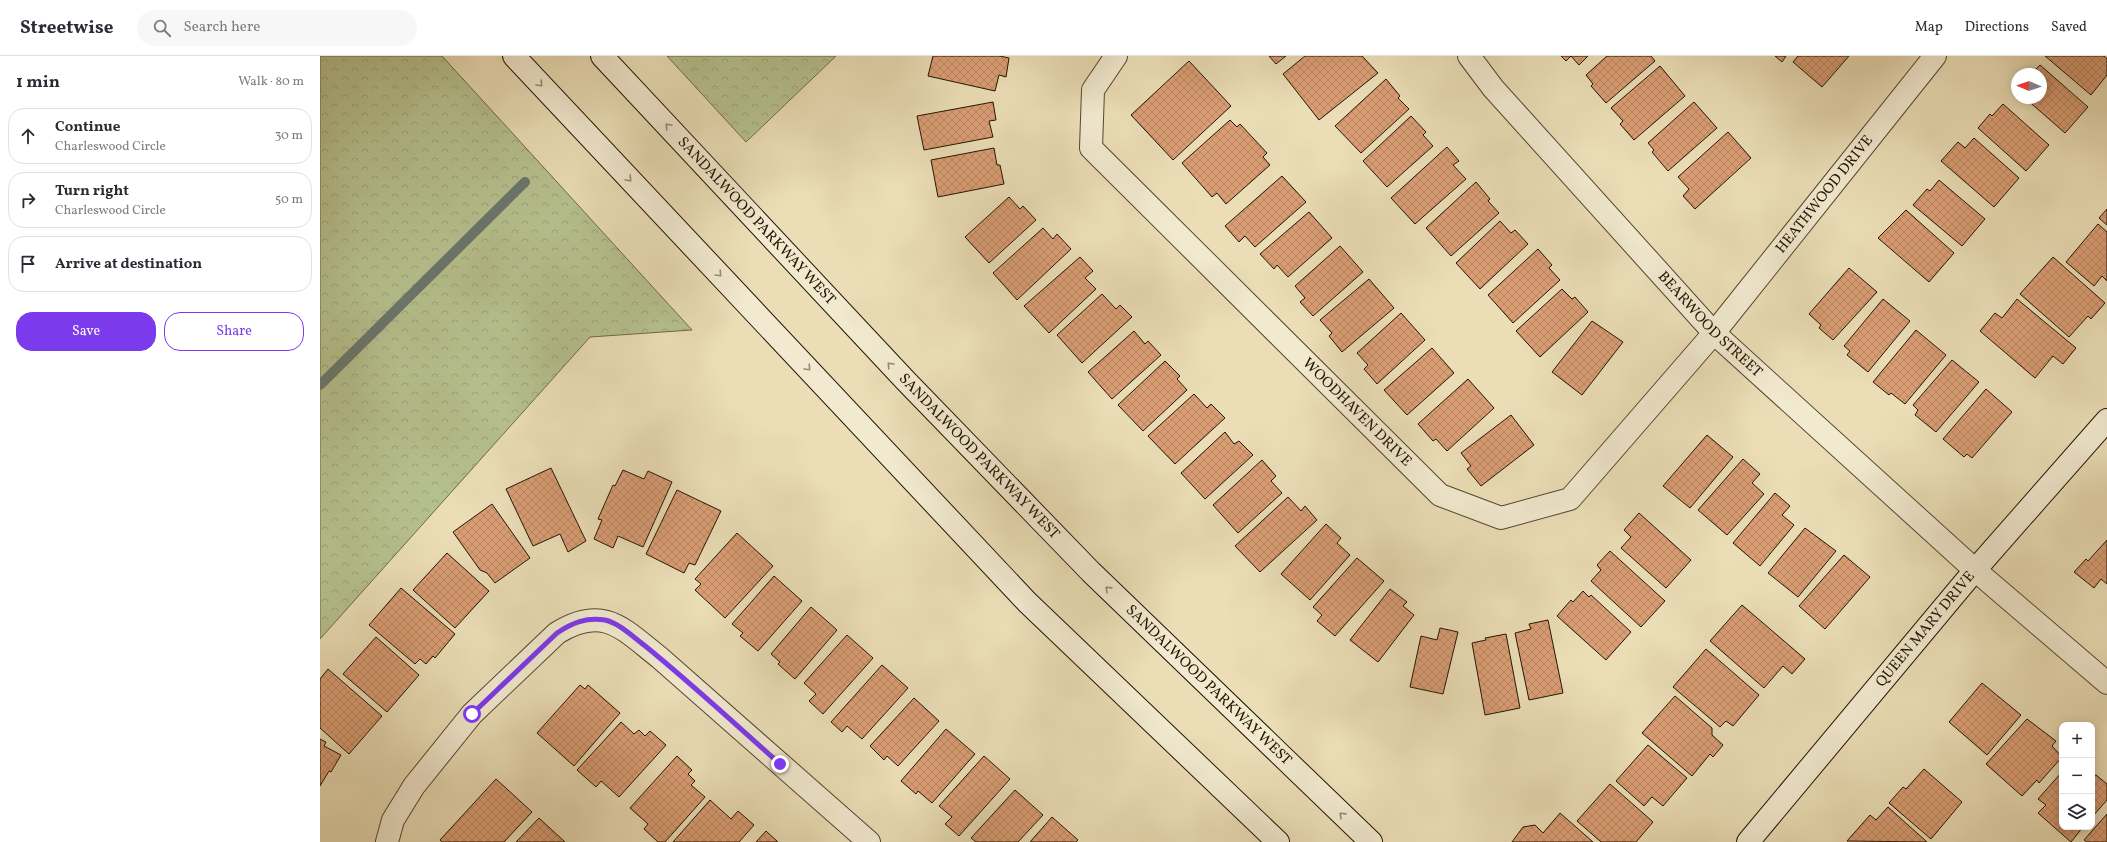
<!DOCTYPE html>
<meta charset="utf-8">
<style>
body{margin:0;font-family:Vollkorn,serif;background:#f7f7f7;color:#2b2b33}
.controls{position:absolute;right:12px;bottom:12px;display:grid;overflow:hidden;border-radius:8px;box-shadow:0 2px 10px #0003}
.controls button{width:36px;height:36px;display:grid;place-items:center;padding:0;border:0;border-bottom:1px solid #e1e1e2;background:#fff;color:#2b2b33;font:20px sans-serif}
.compass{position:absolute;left:1691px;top:12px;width:36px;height:36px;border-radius:50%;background:#fff;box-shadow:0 2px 10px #0003;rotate:272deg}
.stop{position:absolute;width:12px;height:12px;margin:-9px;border:3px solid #7c3aed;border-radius:50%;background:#fff}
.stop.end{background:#7c3aed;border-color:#fff;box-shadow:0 1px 4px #0008}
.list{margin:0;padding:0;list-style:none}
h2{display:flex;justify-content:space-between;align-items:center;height:52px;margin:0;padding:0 16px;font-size:17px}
h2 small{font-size:13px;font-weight:400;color:#7c7c81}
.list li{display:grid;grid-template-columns:26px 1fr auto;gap:12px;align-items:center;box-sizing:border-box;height:56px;margin:0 8px 8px;padding:0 8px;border:1px solid #e1e1e2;border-radius:16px}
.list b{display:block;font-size:15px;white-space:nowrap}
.list p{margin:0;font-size:13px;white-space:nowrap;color:#7c7c81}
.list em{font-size:13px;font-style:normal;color:#7c7c81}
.actions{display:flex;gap:8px;padding:12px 16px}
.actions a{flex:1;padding:9px 0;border:1px solid #7c3aed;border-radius:16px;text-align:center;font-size:14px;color:#7c3aed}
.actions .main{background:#7c3aed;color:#fff}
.icon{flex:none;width:22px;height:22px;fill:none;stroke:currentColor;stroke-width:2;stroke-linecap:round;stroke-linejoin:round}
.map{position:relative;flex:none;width:1787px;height:786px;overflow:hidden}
header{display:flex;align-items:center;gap:24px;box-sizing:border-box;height:56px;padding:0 20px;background:#fff;border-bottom:1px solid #e1e1e2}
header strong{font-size:19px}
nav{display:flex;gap:22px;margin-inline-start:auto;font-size:14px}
.search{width:280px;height:36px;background:#f7f7f7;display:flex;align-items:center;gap:10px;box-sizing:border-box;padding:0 14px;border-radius:22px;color:#7c7c81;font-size:15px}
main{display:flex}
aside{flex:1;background:#fff}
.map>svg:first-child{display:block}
.park{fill:url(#park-crowns);stroke:#6c6a48}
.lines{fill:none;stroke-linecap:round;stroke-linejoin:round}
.stream{stroke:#6a786e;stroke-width:10}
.building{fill:url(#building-cross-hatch);stroke:#231401}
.street-casing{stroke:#55462e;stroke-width:24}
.secondary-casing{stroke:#231401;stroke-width:24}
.street{stroke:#f2ead0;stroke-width:22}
.secondary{stroke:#f2ead0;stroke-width:22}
.oneway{stroke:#958a73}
.route{stroke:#7c3aed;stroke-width:5}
.labels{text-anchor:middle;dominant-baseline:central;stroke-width:3;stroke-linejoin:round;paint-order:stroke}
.street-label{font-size:15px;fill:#231401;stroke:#f2ead0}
</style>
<header>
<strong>Streetwise</strong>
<div class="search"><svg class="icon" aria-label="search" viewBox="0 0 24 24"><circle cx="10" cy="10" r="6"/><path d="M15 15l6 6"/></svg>Search here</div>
<nav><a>Map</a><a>Directions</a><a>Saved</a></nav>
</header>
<main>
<aside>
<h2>1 min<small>Walk · 80 m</small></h2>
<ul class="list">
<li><svg class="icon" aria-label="ahead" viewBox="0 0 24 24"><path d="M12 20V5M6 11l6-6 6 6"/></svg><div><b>Continue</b><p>Charleswood Circle</p></div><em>30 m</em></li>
<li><svg class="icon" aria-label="right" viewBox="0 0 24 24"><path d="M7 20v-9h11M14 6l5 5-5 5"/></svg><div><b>Turn right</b><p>Charleswood Circle</p></div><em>50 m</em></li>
<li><svg class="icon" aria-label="arrive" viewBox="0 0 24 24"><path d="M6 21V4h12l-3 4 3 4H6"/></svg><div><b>Arrive at destination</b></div></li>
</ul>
<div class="actions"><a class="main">Save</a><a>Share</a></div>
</aside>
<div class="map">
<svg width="1787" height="786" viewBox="0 0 1787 786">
<defs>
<pattern id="park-crowns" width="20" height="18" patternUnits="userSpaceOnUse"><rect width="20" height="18" fill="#b6c18f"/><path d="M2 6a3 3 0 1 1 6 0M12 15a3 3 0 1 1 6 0" fill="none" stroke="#9ca57a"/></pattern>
<pattern id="building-cross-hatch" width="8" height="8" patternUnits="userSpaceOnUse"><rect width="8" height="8" fill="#da9e75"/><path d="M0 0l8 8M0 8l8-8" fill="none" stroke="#bb8763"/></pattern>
</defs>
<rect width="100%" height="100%" fill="#ebdeb7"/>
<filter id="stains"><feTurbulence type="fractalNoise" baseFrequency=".005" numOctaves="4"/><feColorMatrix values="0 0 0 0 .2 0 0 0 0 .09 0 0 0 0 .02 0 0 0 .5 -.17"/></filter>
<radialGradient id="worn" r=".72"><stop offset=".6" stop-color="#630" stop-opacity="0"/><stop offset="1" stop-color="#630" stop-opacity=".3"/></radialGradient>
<g class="park">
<path d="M 0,0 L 122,0 L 372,274 L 270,281 L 0,583 Z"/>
<path d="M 347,0 L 516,0 L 426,86 Z"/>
</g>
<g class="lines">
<path class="stream" d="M 0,329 L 205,126"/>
</g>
<g class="building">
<path d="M 613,0 L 680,0 L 689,2 L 686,21 L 679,19 L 675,35 L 608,20 Z"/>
<path d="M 949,0 L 966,0 L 956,8 Z"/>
<path d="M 985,0 L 1042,0 L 1058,17 L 999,64 L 963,18 Z"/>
<path d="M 1241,0 L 1268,0 L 1259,9 L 1251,0 L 1246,5 Z"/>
<path d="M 1287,0 L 1331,0 L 1335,5 L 1286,47 L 1271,30 L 1273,28 L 1266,19 Z"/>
<path d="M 1455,0 L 1466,0 L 1462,6 Z"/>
<path d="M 1478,0 L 1529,0 L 1502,31 L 1473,6 Z"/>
<path d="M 1725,0 L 1784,0 L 1787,3 L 1787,19 L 1771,39 Z"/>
<path d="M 869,5 L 911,50 L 853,104 L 811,59 Z"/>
<path d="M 1720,9 L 1768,51 L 1745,77 L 1705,42 L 1721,42 L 1721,18 L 1711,18 Z"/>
<path d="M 1340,10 L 1365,40 L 1314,84 L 1300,68 L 1303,65 L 1291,52 Z"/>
<path d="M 1066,23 L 1080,40 L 1078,42 L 1089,53 L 1041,97 L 1015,70 Z"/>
<path d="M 673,46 L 676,64 L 669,65 L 673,81 L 604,94 L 597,60 Z"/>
<path d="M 1374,46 L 1397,72 L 1348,115 L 1332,96 L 1334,94 L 1328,87 Z"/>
<path d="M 1683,48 L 1729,89 L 1706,115 L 1658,72 L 1670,58 L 1672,60 Z"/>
<path d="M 1091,60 L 1106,76 L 1103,79 L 1113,90 L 1067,131 L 1043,105 Z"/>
<path d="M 910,64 L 917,71 L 920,68 L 947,97 L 943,101 L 950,109 L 906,148 L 897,137 L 892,141 L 862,107 Z"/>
<path d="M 1408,76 L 1431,102 L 1375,153 L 1363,140 L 1369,133 L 1358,121 Z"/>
<path d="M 1654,82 L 1699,122 L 1674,151 L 1621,105 L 1638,86 L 1645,92 Z"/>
<path d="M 1127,91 L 1139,105 L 1133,109 L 1146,123 L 1095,168 L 1071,142 Z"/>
<path d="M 674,92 L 677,109 L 680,109 L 684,128 L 618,141 L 611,104 Z"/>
<path d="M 962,120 L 986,146 L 935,191 L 925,180 L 919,186 L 905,170 Z"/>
<path d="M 1619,124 L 1665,163 L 1642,190 L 1593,149 L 1607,133 L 1610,135 Z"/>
<path d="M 1156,126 L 1170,143 L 1168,145 L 1179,157 L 1131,200 L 1106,172 Z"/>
<path d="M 689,141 L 700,153 L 703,150 L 716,164 L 669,207 L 645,181 Z"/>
<path d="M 1787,153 L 1787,169 L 1779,162 Z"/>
<path d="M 1586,154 L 1634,197 L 1609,226 L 1558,182 Z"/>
<path d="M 989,156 L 1012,182 L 968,221 L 957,209 L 954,213 L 940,198 Z"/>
<path d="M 1180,165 L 1191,177 L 1195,174 L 1208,188 L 1160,233 L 1136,207 Z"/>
<path d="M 1778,168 L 1787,176 L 1787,225 L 1782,220 L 1774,230 L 1746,206 Z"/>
<path d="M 723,172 L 733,183 L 737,178 L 751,193 L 697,244 L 673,217 Z"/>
<path d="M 1020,190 L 1043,216 L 993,260 L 980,246 L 985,242 L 975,230 Z"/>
<path d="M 1218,193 L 1232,209 L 1229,212 L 1240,224 L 1193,267 L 1168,239 Z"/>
<path d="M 760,201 L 773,215 L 765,222 L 776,233 L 729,277 L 704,250 Z"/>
<path d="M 1733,201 L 1785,247 L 1771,263 L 1768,260 L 1749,281 L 1700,238 Z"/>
<path d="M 1529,212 L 1557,236 L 1513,284 L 1499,272 L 1501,269 L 1489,258 Z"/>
<path d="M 1049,223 L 1074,252 L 1022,296 L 1009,280 L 1012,277 L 1000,264 Z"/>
<path d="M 1242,233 L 1252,243 L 1255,241 L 1268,256 L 1220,301 L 1196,275 Z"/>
<path d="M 782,238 L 796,253 L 800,249 L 812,261 L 762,307 L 737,279 Z"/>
<path d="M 1563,243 L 1590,265 L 1548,316 L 1527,299 L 1530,295 L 1524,290 Z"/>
<path d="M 1697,243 L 1756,292 L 1743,308 L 1733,300 L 1715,322 L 1660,275 L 1675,257 L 1682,262 Z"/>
<path d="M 1081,257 L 1105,284 L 1057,328 L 1044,313 L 1048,309 L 1037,297 Z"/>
<path d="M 1272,265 L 1303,286 L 1262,339 L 1232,316 Z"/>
<path d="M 1596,274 L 1626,299 L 1585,348 L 1571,337 L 1569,339 L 1553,326 Z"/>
<path d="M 814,275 L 825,288 L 828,285 L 841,299 L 792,343 L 768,316 Z"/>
<path d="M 1112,292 L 1134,317 L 1087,359 L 1064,334 Z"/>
<path d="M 1632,304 L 1659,326 L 1616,376 L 1595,359 L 1598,354 L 1593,349 Z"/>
<path d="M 845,305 L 860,320 L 857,323 L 867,334 L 823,375 L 798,349 Z"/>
<path d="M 1148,323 L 1174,352 L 1127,395 L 1116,383 L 1113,385 L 1098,368 Z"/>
<path d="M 1666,333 L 1692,356 L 1652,402 L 1647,398 L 1644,401 L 1623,383 Z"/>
<path d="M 874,338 L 887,352 L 891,348 L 905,362 L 855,408 L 828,380 Z"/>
<path d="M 1191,359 L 1214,389 L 1161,430 L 1147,413 L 1151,410 L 1141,397 Z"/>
<path d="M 905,376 L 914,388 L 919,385 L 933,399 L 885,443 L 861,417 Z"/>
<path d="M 1387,379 L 1413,401 L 1370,452 L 1343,430 Z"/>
<path d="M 1423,403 L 1440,418 L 1432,427 L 1444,438 L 1407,479 L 1378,454 Z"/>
<path d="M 942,404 L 956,420 L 951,425 L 962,437 L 918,477 L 893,449 Z"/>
<path d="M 231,412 L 266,485 L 248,496 L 240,478 L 213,490 L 186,433 Z"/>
<path d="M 303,414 L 324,423 L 328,415 L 352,426 L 323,491 L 298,480 L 293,492 L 274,483 L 282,464 L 278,463 L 293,429 L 295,430 Z"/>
<path d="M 357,434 L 401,455 L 375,509 L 369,507 L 364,517 L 326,498 Z"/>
<path d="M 1455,437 L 1470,450 L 1462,459 L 1474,469 L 1440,510 L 1413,487 Z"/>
<path d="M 968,441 L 981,455 L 985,450 L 997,464 L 940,516 L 915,490 Z"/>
<path d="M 172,448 L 210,502 L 175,527 L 167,517 L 160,514 L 133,476 Z"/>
<path d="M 1319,457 L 1371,504 L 1346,532 L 1301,492 L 1311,481 L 1304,474 Z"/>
<path d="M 1006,468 L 1021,482 L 1017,487 L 1030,499 L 990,544 L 961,518 Z"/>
<path d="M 1485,472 L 1516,495 L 1478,541 L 1448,517 Z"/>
<path d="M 417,477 L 453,510 L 405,562 L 375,534 L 381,528 L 375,523 Z"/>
<path d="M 1787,484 L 1787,528 L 1781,523 L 1774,532 L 1754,516 L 1766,503 L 1768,505 Z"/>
<path d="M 1290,495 L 1345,545 L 1321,571 L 1271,525 L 1281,514 L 1277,509 Z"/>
<path d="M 127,497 L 169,535 L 135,572 L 93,534 Z"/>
<path d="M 1524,499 L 1550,521 L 1505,573 L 1479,550 Z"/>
<path d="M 1037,502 L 1064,525 L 1015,580 L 997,565 L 1002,559 L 993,551 Z"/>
<path d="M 454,520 L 482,545 L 438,595 L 420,580 L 423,577 L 412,568 Z"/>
<path d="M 81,532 L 135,578 L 115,602 L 113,600 L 106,608 L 100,603 L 95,608 L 49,569 Z"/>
<path d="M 1070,533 L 1087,546 L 1083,550 L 1094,559 L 1058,606 L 1030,584 Z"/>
<path d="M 1263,535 L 1269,541 L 1271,539 L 1311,576 L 1286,604 L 1237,560 L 1251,544 L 1253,546 Z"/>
<path d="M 1422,549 L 1485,603 L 1472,618 L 1463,610 L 1444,632 L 1390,585 Z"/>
<path d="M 491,551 L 517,574 L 475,623 L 458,608 L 460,606 L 451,598 Z"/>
<path d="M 1228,564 L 1243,637 L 1209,644 L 1195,577 L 1211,573 L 1209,568 Z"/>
<path d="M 1120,572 L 1138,576 L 1123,638 L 1090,631 L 1101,580 L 1117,584 Z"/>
<path d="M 1186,578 L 1200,652 L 1165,659 L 1152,587 L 1166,584 L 1165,582 Z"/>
<path d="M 527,579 L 553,602 L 503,658 L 489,645 L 496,638 L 484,627 Z"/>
<path d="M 56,581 L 99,619 L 67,656 L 23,618 Z"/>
<path d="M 1386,593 L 1439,639 L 1413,670 L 1406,665 L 1400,671 L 1353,631 Z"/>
<path d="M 562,609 L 588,632 L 542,683 L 527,670 L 522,676 L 511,666 Z"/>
<path d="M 8,613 L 62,660 L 29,698 L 0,672 L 0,623 Z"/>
<path d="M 1662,627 L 1701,659 L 1667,699 L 1629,666 Z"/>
<path d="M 260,629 L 265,633 L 268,629 L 300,657 L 254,710 L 217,677 Z"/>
<path d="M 1355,640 L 1392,672 L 1392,679 L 1403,689 L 1393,701 L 1390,698 L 1372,720 L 1322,677 Z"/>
<path d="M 594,642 L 619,665 L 578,710 L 567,700 L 564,704 L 550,690 Z"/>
<path d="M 1707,663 L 1736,685 L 1732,690 L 1742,701 L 1719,727 L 1717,724 L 1702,740 L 1666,708 Z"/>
<path d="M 301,666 L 314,678 L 319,674 L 325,680 L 330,675 L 346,689 L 299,741 L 281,725 L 276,731 L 257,714 Z"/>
<path d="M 626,673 L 655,698 L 612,747 L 598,735 L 596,738 L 581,725 Z"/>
<path d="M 0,683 L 6,686 L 4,690 L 21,699 L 11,716 L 9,715 L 0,730 Z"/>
<path d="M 1328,689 L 1367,722 L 1343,750 L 1332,741 L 1324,750 L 1296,725 Z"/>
<path d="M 357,700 L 372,714 L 368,718 L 375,725 L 371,729 L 385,741 L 345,786 L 338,786 L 324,773 L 328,768 L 310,752 Z"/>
<path d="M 664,700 L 690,723 L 639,780 L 625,768 L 632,761 L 619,750 Z"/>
<path d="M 1604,713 L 1642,746 L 1611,783 L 1569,747 L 1583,731 L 1586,733 Z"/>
<path d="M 1742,716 L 1742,771 L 1763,771 L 1751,786 L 1718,757 L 1726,749 L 1718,743 Z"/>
<path d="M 1772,718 L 1774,720 L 1776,719 L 1787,728 L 1787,744 L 1772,761 Z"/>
<path d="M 176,723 L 212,756 L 184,786 L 122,786 L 120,784 Z"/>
<path d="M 1290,728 L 1333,766 L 1316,786 L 1281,786 L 1257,765 Z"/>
<path d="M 695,734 L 723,759 L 698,786 L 656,786 L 651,782 Z"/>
<path d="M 390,744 L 411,763 L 418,755 L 434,769 L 419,786 L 353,786 Z"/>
<path d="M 1568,751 L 1607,786 L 1527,785 L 1550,759 L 1556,764 Z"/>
<path d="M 1240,757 L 1273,786 L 1192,786 L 1203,771 L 1215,769 L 1223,777 Z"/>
<path d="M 1787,758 L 1787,786 L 1767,786 L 1764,784 Z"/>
<path d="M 732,761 L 758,784 L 756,786 L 710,786 Z"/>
<path d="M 219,762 L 245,786 L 196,786 Z"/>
<path d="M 446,775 L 458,786 L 436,786 Z"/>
</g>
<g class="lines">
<defs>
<g id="street">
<path id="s1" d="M 796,0 L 773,34 L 771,92 L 1120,439 L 1181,462 L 1250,443 L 1394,277 L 1615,0"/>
<path id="s2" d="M 1149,0 L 1173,32 L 1394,277 L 1655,514 L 1787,627"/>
<path d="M 67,786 L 73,764 L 94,730 L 152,658 L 237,577 C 284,548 303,573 340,602 L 549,786"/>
</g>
<g id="secondary">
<path d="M 194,0 L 707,546 L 958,786"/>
<path id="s3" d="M 282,0 L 585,324 L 771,516 L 1051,786"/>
<path id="s4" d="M 1428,786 L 1655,514 L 1787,364"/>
</g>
</defs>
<use href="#street" class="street-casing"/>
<use href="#secondary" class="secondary-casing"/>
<use href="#street" class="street"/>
<use href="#secondary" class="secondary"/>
</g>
<defs><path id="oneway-chevron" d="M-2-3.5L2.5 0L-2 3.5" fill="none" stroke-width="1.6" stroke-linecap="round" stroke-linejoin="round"/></defs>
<g class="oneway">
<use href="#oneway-chevron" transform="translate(220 28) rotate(47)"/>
<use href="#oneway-chevron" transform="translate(348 70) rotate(-133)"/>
<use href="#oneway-chevron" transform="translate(309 123) rotate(47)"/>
<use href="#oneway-chevron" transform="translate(399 218) rotate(47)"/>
<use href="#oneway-chevron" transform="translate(570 309) rotate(-133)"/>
<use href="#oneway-chevron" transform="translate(488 312) rotate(47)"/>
<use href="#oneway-chevron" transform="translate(788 533) rotate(-136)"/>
<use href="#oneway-chevron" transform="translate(1022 759) rotate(-136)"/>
</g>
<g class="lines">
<path class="route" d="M 152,658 L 237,577 C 252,567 266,561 285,564 C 299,567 313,581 324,589 C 371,627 415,668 460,708"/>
</g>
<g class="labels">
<g class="street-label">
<text stroke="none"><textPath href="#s1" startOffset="1125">HEATHWOOD DRIVE</textPath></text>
<text stroke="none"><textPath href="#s3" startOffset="226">SANDALWOOD PARKWAY WEST</textPath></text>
<text stroke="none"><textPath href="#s2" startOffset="361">BEARWOOD STREET</textPath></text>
<text stroke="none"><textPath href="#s1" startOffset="474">WOODHAVEN DRIVE</textPath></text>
<text stroke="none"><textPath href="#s3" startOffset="550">SANDALWOOD PARKWAY WEST</textPath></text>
<text stroke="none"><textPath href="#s4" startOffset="277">QUEEN MARY DRIVE</textPath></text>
<text stroke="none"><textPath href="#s3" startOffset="874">SANDALWOOD PARKWAY WEST</textPath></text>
</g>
</g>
<rect width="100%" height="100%" filter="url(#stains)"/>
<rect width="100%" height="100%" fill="url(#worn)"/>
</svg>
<div class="controls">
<button>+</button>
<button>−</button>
<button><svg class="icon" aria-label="layers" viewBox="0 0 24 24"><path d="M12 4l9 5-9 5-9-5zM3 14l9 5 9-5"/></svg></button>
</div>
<svg class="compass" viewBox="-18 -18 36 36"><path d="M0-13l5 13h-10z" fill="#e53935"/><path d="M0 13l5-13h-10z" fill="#7c7c81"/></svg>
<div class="stop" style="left:152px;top:658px"></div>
<div class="stop end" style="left:460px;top:708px"></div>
</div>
</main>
